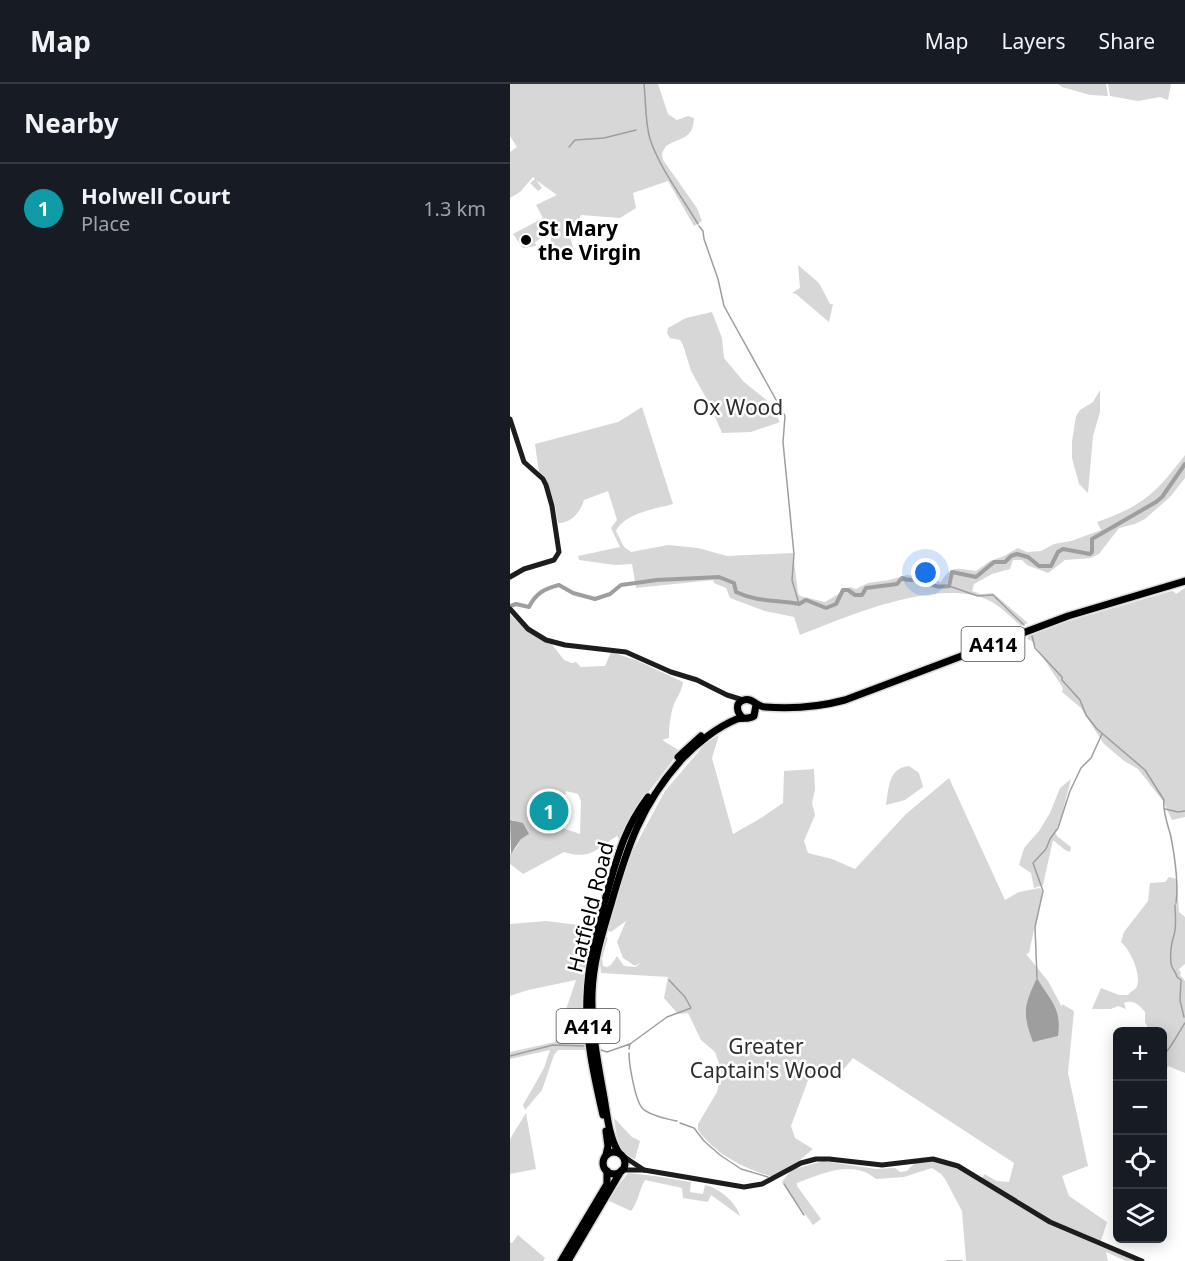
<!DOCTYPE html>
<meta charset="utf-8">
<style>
body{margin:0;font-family:"Noto Sans",sans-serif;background:#242831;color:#f1f3f6}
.controls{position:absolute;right:18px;bottom:18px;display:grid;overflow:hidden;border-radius:9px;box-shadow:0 3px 15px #0003}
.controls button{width:54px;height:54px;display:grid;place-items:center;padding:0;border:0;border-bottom:2px solid #363941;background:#171b24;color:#f1f3f6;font:30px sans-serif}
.you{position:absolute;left:416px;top:489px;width:21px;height:21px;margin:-15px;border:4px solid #fff;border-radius:50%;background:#1a73e8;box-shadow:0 0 0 9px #1a73e833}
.badge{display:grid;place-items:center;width:39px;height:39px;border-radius:50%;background:#858687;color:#fff;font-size:20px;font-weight:700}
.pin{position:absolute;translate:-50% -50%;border:3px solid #fff;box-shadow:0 2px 6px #0006}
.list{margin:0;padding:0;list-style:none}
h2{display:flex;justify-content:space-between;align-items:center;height:78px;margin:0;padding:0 24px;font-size:26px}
h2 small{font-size:20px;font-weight:400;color:#9ea1a6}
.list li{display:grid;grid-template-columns:39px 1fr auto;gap:18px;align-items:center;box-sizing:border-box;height:90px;padding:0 24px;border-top:2px solid #363941}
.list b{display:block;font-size:22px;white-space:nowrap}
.list p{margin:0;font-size:20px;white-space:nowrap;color:#9ea1a6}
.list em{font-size:20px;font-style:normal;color:#9ea1a6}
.icon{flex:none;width:33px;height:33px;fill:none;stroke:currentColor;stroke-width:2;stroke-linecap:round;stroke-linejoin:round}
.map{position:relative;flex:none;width:675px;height:1177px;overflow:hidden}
header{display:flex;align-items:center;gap:36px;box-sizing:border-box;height:84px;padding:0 30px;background:#171b24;border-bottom:2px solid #363941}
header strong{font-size:28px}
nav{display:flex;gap:33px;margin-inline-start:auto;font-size:21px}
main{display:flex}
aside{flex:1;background:#171b24}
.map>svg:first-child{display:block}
.green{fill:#d7d7d7;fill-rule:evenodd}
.water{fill:#9e9e9e}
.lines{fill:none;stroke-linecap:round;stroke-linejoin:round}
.stream{stroke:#9e9e9e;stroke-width:1.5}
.river{stroke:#9e9e9e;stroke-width:4}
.trunk-casing{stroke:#dbdbdb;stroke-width:10}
.secondary{stroke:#1d1d1d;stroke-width:5}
.trunk{stroke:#000;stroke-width:7}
.poi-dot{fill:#000;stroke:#fff;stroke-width:2}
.labels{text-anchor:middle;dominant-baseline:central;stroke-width:5;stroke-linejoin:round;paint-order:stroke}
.shield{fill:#fff;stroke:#4c4c4c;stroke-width:1.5}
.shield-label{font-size:20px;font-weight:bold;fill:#000}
.poi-label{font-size:21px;font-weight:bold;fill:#000;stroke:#fff;text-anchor:start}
.park-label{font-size:21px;fill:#2e2e2e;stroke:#fff}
.street-label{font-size:21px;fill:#000;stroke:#fff}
</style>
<header>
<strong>Map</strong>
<nav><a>Map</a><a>Layers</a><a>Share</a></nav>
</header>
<main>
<aside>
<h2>Nearby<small></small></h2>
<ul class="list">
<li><span class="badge" style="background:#0f9aa8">1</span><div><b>Holwell Court</b><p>Place</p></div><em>1.3 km</em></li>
</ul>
</aside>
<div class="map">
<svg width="675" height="1177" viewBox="0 0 675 1177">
<rect width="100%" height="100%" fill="#fff"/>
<g class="green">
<path d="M 0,0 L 148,0 L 158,30 L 167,36 L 178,32 L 184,34 C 183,56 170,53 156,62 L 152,69 L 153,76 L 187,124 L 192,137 L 184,142 L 158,97 L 123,109 L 126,124 L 110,134 L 71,131 L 64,146 L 58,147 L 64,166 L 49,167 L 41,164 L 41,148 L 25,158 L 26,162 L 13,164 L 3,150 L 33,134 L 26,121 L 47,111 L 26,96 L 32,104 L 28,107 L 20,99 L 25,95 L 23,93 L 10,108 L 0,114 L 0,68 L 7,63 L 0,52 Z"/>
<path d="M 548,0 L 596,0 L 598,12 L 580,11 L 552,3 Z"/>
<path d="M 598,0 L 661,0 L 658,16 L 650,13 L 628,17 L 600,12 Z"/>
<path d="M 288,181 L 309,199 L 320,220 L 323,220 L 319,238 L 286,210 L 282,209 L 290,204 Z"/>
<path d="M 202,228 L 212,254 L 214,274 L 234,298 L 259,318 L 270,338 L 241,348 L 212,349 L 199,319 L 181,287 L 173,261 L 170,256 L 160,254 L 157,249 L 158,244 L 176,234 Z"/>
<path d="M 590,306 L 590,328 L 583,352 L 578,409 L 569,400 L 562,374 L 562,358 L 566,332 L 570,326 L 583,318 Z"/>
<path d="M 132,323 L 163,420 C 145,425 115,429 106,447 L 114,463 L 121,468 L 158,461 L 188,464 L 217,472 L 283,469 L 288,509 L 290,512 L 315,518 L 340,503 L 346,505 L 358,499 L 379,496 L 397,491 L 414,493 L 431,498 C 442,480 447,485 466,487 L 480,477 L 494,472 L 508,464 L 517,468 L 531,467 L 544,460 L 561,457 L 591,446 L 587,438 C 633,422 646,409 675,371 L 675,394 L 661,412 L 635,435 L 625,440 L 609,444 L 589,470 L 581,474 L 555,476 L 538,489 L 517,481 L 512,476 L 503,476 L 500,485 L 482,490 L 464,500 L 462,507 L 471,510 L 483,509 L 518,539 L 511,542 C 502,534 492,524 482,518 C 432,491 339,532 290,551 L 284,533 L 255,527 L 220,514 L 216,504 L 204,499 L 203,496 L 126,504 L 122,480 L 105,481 L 69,476 L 68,472 L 110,463 L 101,444 L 107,436 L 98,407 L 74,416 C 71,428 60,440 48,439 L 45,421 L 36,395 L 29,388 L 25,360 L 108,338 Z"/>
<path d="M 675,504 L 675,733 L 662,736 L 653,717 L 628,685 L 614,677 L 593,659 L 571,624 L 552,608 L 553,604 L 522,557 L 517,555 L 519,552 L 559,537 L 658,508 L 663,507 L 666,510 Z"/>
<path d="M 0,530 L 17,547 L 41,559 L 54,576 L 62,579 L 66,578 L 71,583 L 95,582 L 101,568 L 126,576 L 173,598 C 171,609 168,611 164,620 C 160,631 159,643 159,654 L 152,656 L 170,667 L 121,731 L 110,757 L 107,752 C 85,766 80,776 54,768 L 13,790 L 0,780 L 0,770 L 6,764 L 11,755 L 4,736 L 0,736 ZM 56,707 L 68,710 L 71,717 L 70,750 L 38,739 L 34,722 L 54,720 Z"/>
<path d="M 209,651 L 202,674 L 223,750 L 251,734 L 273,719 L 274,687 L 304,685 L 305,706 L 302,719 L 305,731 L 294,757 L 298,769 L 322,775 L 345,785 L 396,730 L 439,694 L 495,816 L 509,808 L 530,804 L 532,807 L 531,813 L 519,869 L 516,870 L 538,897 L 552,923 L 552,920 L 564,927 L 558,989 L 578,1082 L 552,1092 L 559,1112 L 597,1138 L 591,1157 L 596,1163 L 626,1177 L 616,1177 L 596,1168 L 598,1177 L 456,1177 L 452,1127 L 435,1095 L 431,1090 L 422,1084 L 394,1093 L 366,1095 C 342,1075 312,1090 287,1099 L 287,1102 L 311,1135 L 303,1141 L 272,1098 L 281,1086 L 313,1077 L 366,1085 L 385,1084 L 390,1088 L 397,1087 C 413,1063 452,1086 472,1095 L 474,1090 L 487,1097 L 499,1098 L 504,1079 L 343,974 L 328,992 L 304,988 L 300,991 L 281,1042 L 285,1054 L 303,1065 L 283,1082 L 263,1093 C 235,1085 205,1070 188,1046 L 188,1040 L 207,1008 L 212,988 L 205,968 L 191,956 L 178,929 L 168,930 L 154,914 L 158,893 L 91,889 L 90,880 L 94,854 L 98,853 L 92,875 L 93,882 L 97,883 L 101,881 L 107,872 L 114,882 L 126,883 L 131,878 L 125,882 L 113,874 L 107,858 L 116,837 L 101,848 L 96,846 L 115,781 L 155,707 L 195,660 ZM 527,894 L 536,910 L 524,957 L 520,949 Z"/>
<path d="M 399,682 L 409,689 L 413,703 L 395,716 L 376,721 C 379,704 378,684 399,682 Z"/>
<path d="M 561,695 L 552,730 L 545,749 L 548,753 L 561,763 L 560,768 L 555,766 L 543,756 L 533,801 L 524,804 L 521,789 L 509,781 L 514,764 L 529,747 L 540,729 L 550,704 Z"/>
<path d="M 659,793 L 667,795 L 669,828 L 675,833 L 675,880 L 669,885 L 671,889 L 670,891 L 675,897 L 675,989 L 658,982 L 653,995 L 652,948 L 640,947 L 635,938 L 635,928 C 630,921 622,915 614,919 L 616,925 L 608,922 L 601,925 L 582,925 L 591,904 L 609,911 L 618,911 C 618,910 625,905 626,904 C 633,893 620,865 611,858 L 614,848 L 638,817 L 640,799 L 655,798 Z"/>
<path d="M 36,837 L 85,843 L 76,960 L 75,966 L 48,966 L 44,971 L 32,1006 L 15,1026 L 13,1021 L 34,984 L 40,966 L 0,975 L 0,968 L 45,958 L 66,896 L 18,906 L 0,912 L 0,840 Z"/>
<path d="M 16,1029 L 26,1085 L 0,1090 L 0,1055 Z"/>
<path d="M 104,1034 L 122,1053 L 130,1057 L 125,1075 C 108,1071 106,1049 104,1034 Z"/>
<path d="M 118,1089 L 145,1092 L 181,1098 L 180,1108 L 193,1110 L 195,1101 C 209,1104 226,1118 230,1132 L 201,1111 L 198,1118 L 173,1114 L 172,1104 L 135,1096 C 129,1106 128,1119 121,1127 L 97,1116 Z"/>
<path d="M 8,1151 L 35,1174 L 33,1177 L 0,1177 L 0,1158 L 2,1159 Z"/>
</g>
<g class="water">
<path d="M 0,736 L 13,739 L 19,750 L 11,755 L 1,770 Z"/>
<path d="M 527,894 C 540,917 552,923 548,952 L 523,958 C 512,929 514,921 527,894 Z"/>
</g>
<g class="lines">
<g class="stream">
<path d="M 134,0 C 136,18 135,38 140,55 C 150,85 172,113 188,140"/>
<path d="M 59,63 L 65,56 L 94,54 L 126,46"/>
<path d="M 189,142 L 193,147 L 194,155 L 208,195 L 214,222 L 275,332 L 273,358 L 284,470 L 282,496 L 289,520"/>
<path d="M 439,502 L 468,512 L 483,511 L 514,541"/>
<path d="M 522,552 L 525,564 L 552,593 L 552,596 L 570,616 L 576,631 L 587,645 L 635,686 L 654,716 C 652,726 658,741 661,753 C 665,774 669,798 666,819"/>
<path d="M 655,725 L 668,728 L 675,727"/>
<path d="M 665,821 C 665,830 667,842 664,851 C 661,860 660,870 661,880 C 662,886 666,887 667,893 L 671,896 L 670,916 L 674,933"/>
<path d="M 527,894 L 525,843 L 533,807 L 523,779 L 536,765 L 540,755 L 548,744 L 560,707 L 571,684 L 581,674 L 592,650"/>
<path d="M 120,960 L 157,933 L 181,924 L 175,913 L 159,896"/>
<path d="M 91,966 L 97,968 L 120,960 L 119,965"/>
<path d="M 119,969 C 119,981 125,1015 132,1024 C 140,1032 157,1035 167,1037"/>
<path d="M 0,972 L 43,961 L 75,962"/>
<path d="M 652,973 C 662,963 667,951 675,939"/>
<path d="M 170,1039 L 184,1044 L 194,1057 L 210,1071 L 231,1085 L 258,1093"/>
<path d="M 274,1100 L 294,1131"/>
<path d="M 437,1177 L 452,1177"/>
</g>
<path class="river" d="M 0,522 L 6,520 L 19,523 C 26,509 34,505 49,501 L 63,509 L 85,515 L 100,510 L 111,501 L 147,496 L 209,493 L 224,499 L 226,508 C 247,518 267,516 289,520 L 296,516 L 316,524 L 326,520 L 333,506 L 338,506 L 345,511 L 352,511 L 356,504 L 387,500 L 392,494 C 399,498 404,495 411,496 C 424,500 421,504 439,502 L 442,488 L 466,493 L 484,478 L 495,478 L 501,472 L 507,470 L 518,473 L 529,482 L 541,482 L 548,468 L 553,465 L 580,470 L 582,468 L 582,455 L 646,418 L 652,413 L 675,380"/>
<defs>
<g id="trunk">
<path d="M 233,634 C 227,629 224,619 234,616 C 242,613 247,623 255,623 C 282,625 309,623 335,616 L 558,532 L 675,497"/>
<path d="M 168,673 L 191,652"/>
<path d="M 93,1031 C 84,992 75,952 77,913 C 78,877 88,843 97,809 C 108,771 114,745 138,713"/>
<circle cx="104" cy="1079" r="11"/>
<path d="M 109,1069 C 98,1052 97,1028 93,1008 C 87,975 81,943 82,909 C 83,878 92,850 101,820 C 117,764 131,720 172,675 C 186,660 207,643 227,635 C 233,633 238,636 244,632 L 246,621"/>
<path d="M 96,1071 L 98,1062 L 96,1047"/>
<path d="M 51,1177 L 97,1100 L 97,1087"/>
<path d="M 58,1177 L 111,1087"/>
</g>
</defs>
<use href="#trunk" class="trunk-casing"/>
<g class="secondary">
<path d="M 0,335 L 14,378 L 33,395 L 36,401 L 42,422 L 49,468 L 44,476 L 14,485 L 0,493"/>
<path d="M 0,525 L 18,545 L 36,556 L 55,561 L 116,568 L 161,588 L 187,596 L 217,611 L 233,616"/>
<path d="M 113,1072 L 134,1086"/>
<path d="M 112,1086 L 134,1086 L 234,1103 L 252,1100 L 291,1079 L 306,1075 L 319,1075 L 372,1081 L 423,1075 L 448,1082 L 540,1138 L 632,1177"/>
</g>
<use href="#trunk" class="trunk"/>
</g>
<circle class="poi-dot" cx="16" cy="156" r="6"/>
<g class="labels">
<g class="shield">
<rect x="451.5" y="543" width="63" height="34" rx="4.5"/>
<rect x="46.5" y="925" width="63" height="34" rx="4.5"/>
</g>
<g class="shield-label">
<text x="483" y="560">A414</text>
<text x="78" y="942">A414</text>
</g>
<g class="poi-label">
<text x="28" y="144">St Mary<tspan x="28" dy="24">the Virgin</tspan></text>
</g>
<g class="park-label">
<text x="228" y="323">Ox Wood</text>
<text x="256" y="962">Greater<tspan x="256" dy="24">Captain's Wood</tspan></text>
</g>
<g class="street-label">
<text transform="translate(80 823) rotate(-76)">Hatfield Road</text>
</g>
</g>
</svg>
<div class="controls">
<button>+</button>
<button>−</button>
<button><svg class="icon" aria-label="locate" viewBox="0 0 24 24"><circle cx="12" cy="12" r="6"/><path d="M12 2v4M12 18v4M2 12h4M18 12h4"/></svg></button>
<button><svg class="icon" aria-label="layers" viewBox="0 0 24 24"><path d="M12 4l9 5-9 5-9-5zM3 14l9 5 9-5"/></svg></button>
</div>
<div class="you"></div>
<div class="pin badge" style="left:39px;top:727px;background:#0f9aa8">1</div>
</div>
</main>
